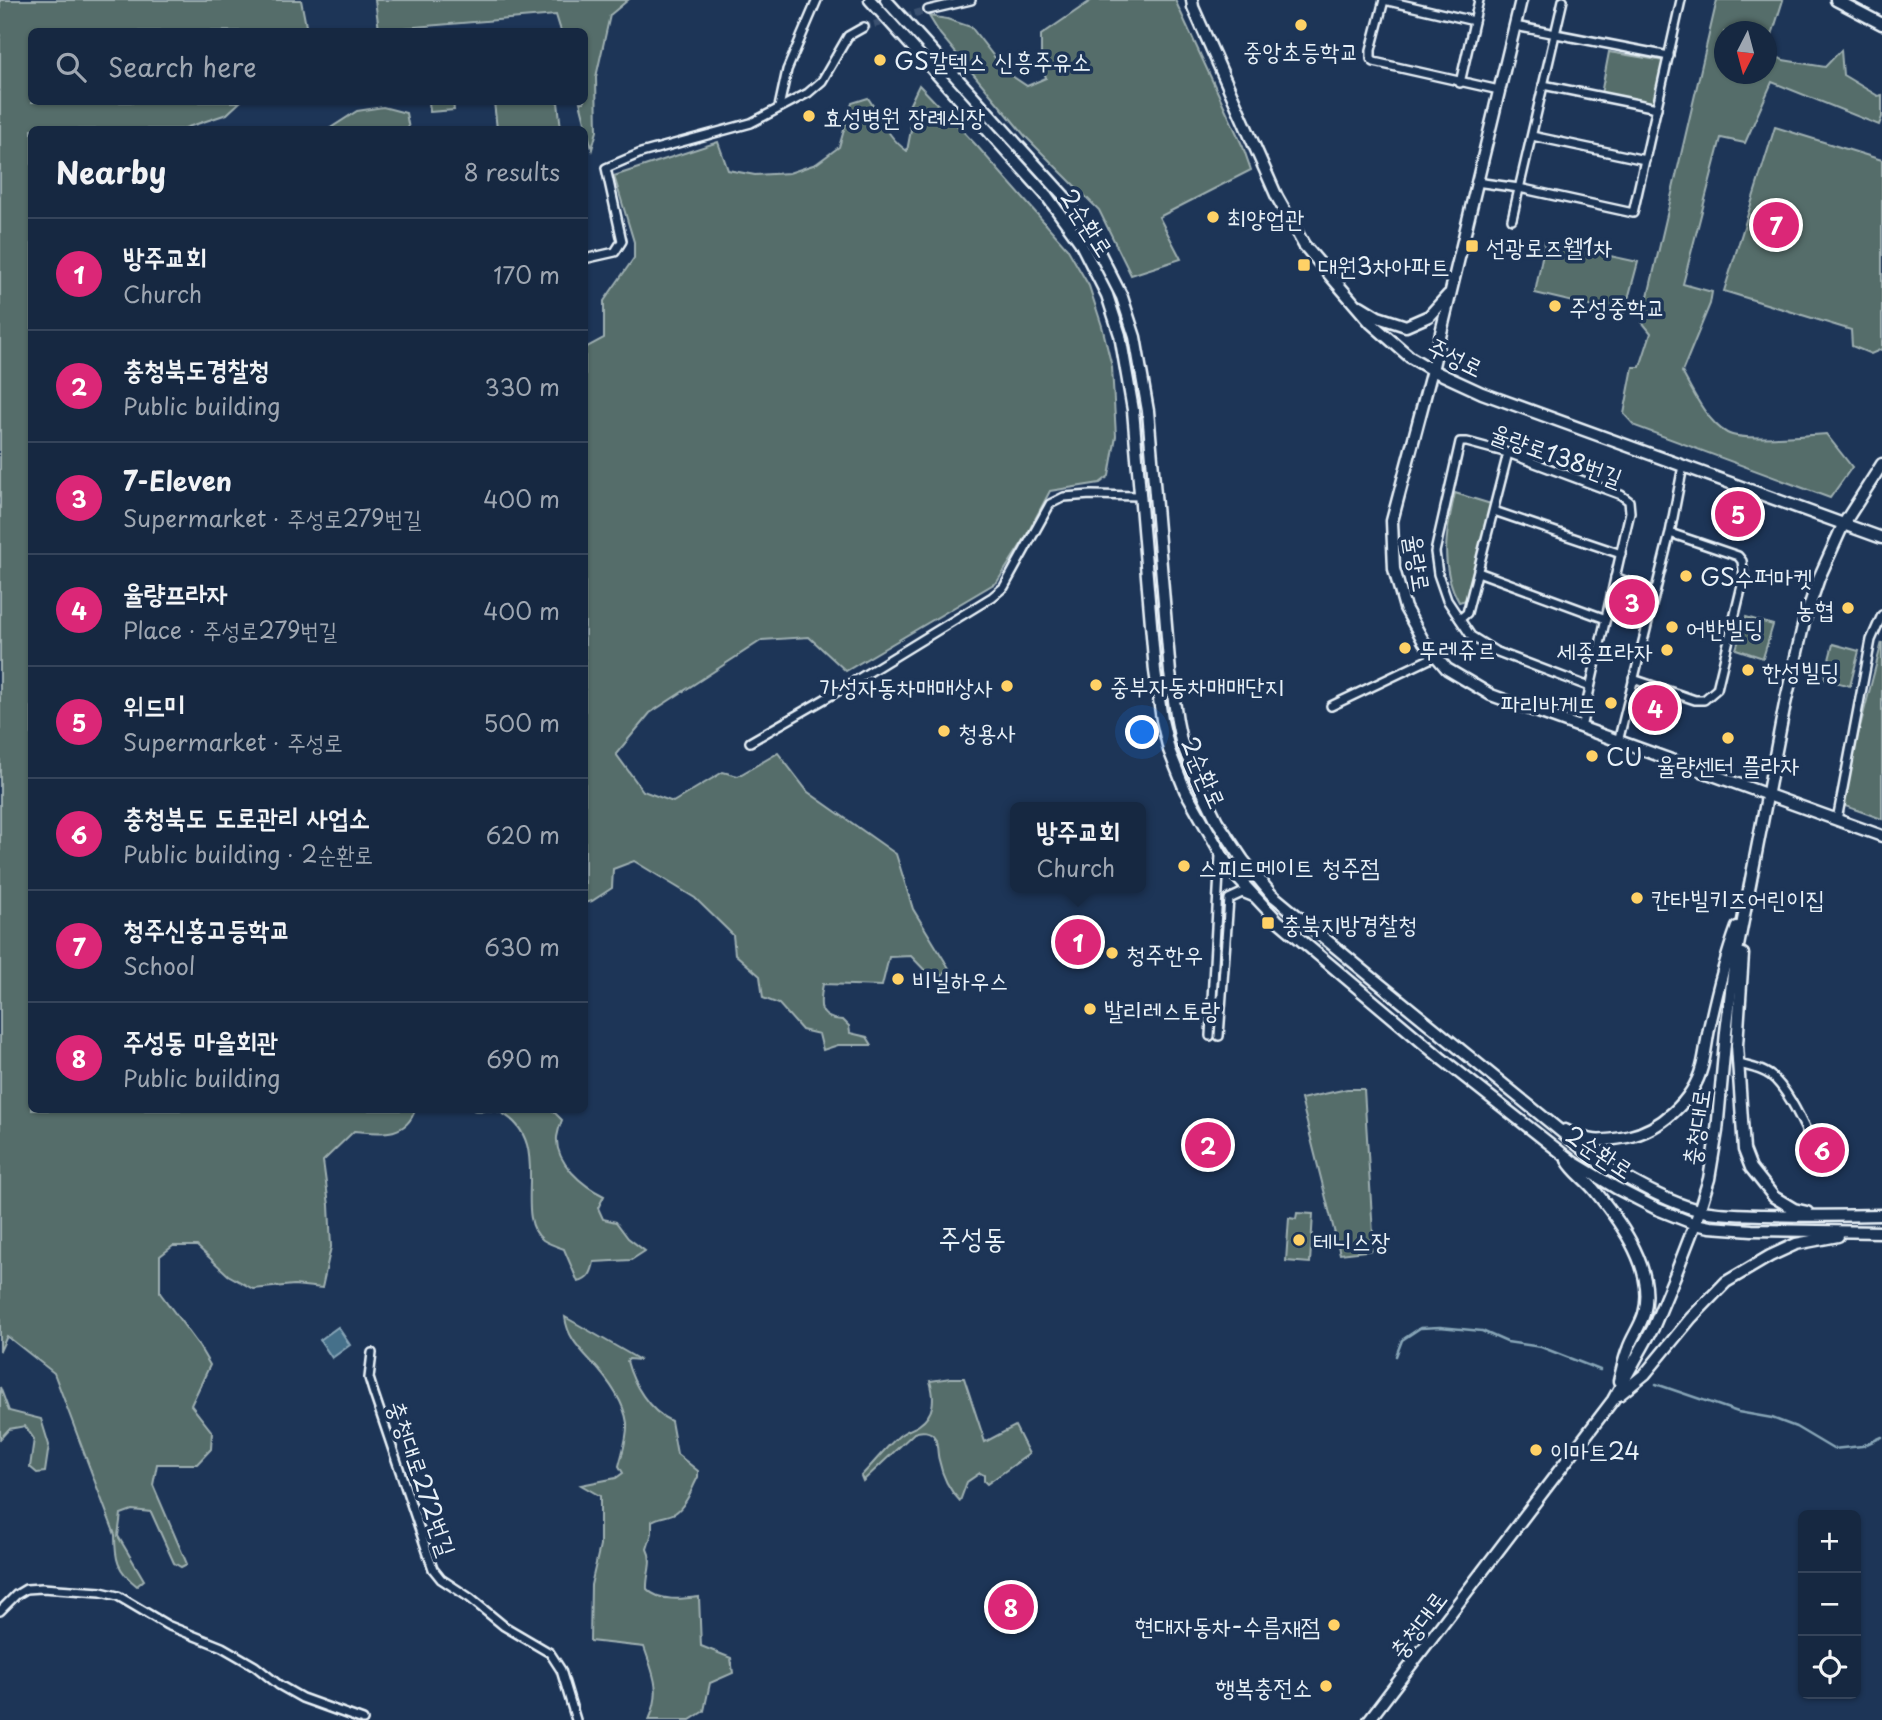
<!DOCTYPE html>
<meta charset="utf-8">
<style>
body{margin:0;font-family:"Playpen Sans","Poor Story",sans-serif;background:#23344c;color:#f1f3f6}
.controls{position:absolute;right:21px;bottom:21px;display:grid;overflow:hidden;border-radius:10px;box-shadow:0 2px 5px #0004}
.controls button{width:63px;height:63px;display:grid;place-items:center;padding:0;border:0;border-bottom:2px solid #35445a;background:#162841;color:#f1f3f6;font:35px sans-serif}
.compass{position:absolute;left:1714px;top:21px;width:63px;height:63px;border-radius:50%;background:#162841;box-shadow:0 2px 5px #0004;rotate:186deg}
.you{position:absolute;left:1143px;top:733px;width:24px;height:24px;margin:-18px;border:5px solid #fff;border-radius:50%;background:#1a73e8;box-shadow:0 0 0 10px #1a73e833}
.badge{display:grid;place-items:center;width:46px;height:46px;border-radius:50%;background:#db2777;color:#fff;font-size:23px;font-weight:700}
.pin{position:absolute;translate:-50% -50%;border:4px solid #fff;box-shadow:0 2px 7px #0006}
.popup{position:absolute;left:1010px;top:802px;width:136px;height:91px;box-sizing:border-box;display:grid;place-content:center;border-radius:10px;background:#162841;filter:drop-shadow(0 2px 5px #0005);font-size:23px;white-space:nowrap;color:#9ea6b1}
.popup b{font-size:26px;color:#f1f3f6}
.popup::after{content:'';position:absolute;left:50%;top:100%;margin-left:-14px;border:14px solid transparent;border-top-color:#162841}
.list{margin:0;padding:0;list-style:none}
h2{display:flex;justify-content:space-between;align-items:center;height:91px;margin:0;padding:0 28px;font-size:30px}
h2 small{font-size:23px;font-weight:400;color:#9ea6b1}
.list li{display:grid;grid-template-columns:46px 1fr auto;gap:21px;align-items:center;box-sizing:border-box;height:112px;padding:0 28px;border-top:2px solid #35445a}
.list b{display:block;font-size:26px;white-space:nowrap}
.list p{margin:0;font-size:23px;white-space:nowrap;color:#9ea6b1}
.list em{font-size:23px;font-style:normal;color:#9ea6b1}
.icon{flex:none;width:38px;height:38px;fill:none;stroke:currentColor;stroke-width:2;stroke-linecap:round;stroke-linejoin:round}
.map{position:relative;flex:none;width:1882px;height:1720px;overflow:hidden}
.search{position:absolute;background:#162841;box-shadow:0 2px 5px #0004;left:28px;top:28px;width:560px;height:77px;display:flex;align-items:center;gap:18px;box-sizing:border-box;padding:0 24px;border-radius:10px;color:#9ea6b1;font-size:26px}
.panel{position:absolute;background:#162841;box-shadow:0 2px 5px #0004;left:28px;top:126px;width:560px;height:987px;border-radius:10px}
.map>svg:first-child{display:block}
.green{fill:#556d6a;stroke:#9eafb1;stroke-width:2;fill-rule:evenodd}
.water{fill:#45708a;stroke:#86a4b6;stroke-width:2}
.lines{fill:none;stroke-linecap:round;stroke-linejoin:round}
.stream{stroke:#86a4b6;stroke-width:2.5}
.street-tunnel{stroke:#3b516f;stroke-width:7;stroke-dasharray:7 3.5;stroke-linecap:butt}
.street-casing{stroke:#e8f1f8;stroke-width:12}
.secondary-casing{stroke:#e8f1f8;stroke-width:15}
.street{stroke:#1d3557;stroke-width:7}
.secondary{stroke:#1d3557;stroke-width:10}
.poi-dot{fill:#ffd166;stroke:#1d3557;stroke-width:2.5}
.labels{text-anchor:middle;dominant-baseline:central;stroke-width:7;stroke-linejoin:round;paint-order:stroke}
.poi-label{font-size:24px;fill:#e8f1f8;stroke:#1d3557;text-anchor:start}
.street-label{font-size:24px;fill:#e8f1f8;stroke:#1d3557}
.quarter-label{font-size:28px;fill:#e8f1f8;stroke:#1d3557}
</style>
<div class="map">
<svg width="1882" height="1720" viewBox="0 0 1882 1720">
<rect width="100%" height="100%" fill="#1d3557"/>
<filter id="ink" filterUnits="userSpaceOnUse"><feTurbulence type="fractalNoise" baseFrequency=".0143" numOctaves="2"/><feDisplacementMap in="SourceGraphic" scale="14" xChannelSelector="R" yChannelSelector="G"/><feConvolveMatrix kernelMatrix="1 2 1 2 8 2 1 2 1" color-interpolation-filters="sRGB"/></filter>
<g filter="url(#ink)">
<g class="green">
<path d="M 0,0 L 301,0 L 307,31 L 32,32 L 32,102 L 240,102 L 227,114 L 182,129 L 32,130 L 32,1110 L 415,1110 C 406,1138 379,1133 354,1131 L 323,1161 L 329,1205 L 331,1247 L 322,1288 L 294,1285 L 253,1289 L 228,1275 L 197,1246 L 173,1246 L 160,1256 L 160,1293 L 197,1343 L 210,1365 L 191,1405 L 212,1432 L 211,1449 L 197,1464 L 157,1464 L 153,1485 L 187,1564 L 181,1567 L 174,1563 L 151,1512 L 132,1510 L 121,1514 L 118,1536 L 144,1580 L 137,1586 C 117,1570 115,1560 115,1535 L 54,1373 L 7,1336 L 0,1351 Z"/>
<path d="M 375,0 L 628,0 L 610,15 L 596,77 L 597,131 L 592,149 L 580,102 L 584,102 L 584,32 L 561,31 L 556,15 L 379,30 Z"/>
<path d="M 1092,0 L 1175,0 L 1243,147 L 1251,170 L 1159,217 L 1181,259 L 1131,275 L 1099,210 L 1025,136 L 940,34 L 929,16 L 947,19 L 971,27 L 1006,72 L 1027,86 L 1046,78 L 1041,58 L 1041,35 Z"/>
<path d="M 1717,0 L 1783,0 L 1767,51 L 1783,60 L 1825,67 L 1841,50 L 1843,75 L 1878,96 L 1882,95 L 1882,117 L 1879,125 L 1772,82 L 1745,143 L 1721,138 L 1683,284 L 1712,292 L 1710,304 L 1682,372 C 1693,392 1707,422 1727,433 C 1743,442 1806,435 1826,434 L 1852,467 L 1830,498 L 1635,426 L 1624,414 L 1633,367 L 1640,367 L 1651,333 L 1642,322 ZM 1724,32 L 1766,32 L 1766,74 L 1724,74 Z"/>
<path d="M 1609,52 L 1664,61 L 1656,103 L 1601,94 Z"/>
<path d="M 919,85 L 977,146 L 1067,248 L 1089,286 L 1102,326 L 1112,367 L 1116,436 L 1109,476 L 1100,483 L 1050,491 L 1024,540 L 997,582 L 846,671 L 809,637 L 762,640 L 650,713 L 616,754 L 643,791 L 673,802 L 723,772 L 738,776 L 778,753 L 808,792 L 896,854 L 913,909 L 949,968 L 936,982 L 911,956 L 889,957 L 882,986 L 823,984 C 819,1005 817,1019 843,1020 L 849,1026 L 850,1033 L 867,1037 L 872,1045 L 838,1045 L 823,1050 L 819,1034 L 802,1030 L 779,1004 L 763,998 L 760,976 L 735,954 L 733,935 L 695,898 L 634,861 L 613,869 L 612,888 L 592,901 L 585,903 L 585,348 L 604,338 L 604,301 L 634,258 L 634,242 L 614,176 L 718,142 L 728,170 L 755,175 L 789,173 L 816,164 L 839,147 L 852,103 L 868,98 C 882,118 886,136 907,151 L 911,130 L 908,108 Z"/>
<path d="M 429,102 L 453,102 L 454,110 L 430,112 Z"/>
<path d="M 494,102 L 558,102 L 561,129 L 497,129 Z"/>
<path d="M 383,107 L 406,113 L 409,129 L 329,129 L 357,111 Z"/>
<path d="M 1775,127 L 1882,160 L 1882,349 L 1871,354 L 1852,346 L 1851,330 L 1724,291 Z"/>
<path d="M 1545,242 L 1638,262 L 1624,314 L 1535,293 Z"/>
<path d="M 1455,493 L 1491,504 L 1466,600 L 1459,602 C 1439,567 1446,531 1455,493 Z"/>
<path d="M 1746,617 L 1773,625 L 1763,658 L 1736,649 Z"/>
<path d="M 1882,642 L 1882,819 L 1840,804 Z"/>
<path d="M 1833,644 L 1859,651 L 1850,686 L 1824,679 Z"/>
<path d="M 1347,1089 L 1364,1089 L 1374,1250 L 1340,1254 L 1301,1099 Z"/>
<path d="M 473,1110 L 552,1110 L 562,1120 C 560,1125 558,1131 557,1137 C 555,1163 583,1186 604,1196 L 598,1208 L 603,1219 L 616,1222 L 628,1238 L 645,1251 L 631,1260 L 594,1262 C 592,1272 589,1280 578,1282 L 564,1249 C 558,1247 549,1244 543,1240 C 510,1214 556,1141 500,1112 C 492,1108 482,1112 473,1110 Z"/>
<path d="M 1297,1213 L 1313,1214 L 1310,1263 L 1286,1261 L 1289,1218 L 1296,1219 Z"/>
<path d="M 565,1317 L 640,1360 L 629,1359 L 627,1361 C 633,1384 649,1411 671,1421 L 677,1454 L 698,1471 L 698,1477 C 692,1488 686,1506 675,1513 C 668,1517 659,1516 652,1521 L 652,1533 L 647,1549 C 654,1562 646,1575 647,1589 C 659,1602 683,1599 699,1597 L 701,1646 L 731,1658 L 733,1673 L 710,1683 L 704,1711 L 690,1720 L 649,1720 C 662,1691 654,1676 644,1647 L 590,1641 L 591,1585 L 600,1546 L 600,1496 L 581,1485 L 616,1478 L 623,1473 L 619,1466 C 622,1453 628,1437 627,1423 C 624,1400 604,1375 589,1359 C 577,1346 567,1335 565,1317 Z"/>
<path d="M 951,1378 L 964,1378 L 985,1442 L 1015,1426 L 1029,1454 L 987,1484 L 984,1481 L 984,1475 L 980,1473 L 967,1482 L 960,1501 C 949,1490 942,1475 939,1460 C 937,1454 938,1444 935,1438 C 931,1430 921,1430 914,1433 L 863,1481 L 861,1476 C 874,1463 885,1448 899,1436 C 905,1431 913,1429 919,1425 C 935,1414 935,1398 930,1381 Z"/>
<path d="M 0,1387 L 9,1411 L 41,1419 L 49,1445 L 45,1472 L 37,1473 L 30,1467 L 34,1439 L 25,1426 L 9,1429 L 0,1439 Z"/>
</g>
<path class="water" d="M 338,1327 L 350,1345 L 332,1358 L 320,1340 Z"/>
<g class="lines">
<g class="stream">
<path d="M 1396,1356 L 1402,1340 L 1420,1328 L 1440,1327 L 1482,1331 L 1507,1342 L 1541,1347 L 1600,1370"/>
<path d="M 1656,1384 L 1738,1412 L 1772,1418 L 1796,1427 L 1833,1449 L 1862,1446 L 1882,1437"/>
</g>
<path class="street-tunnel" d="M 864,27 L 928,10"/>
<defs>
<g id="street">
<path d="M 1384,0 L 1371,50 L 1371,59 L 1374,62 L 1499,90"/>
<path d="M 1384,0 L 1474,21"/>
<path d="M 928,10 L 971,0"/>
<path d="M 1515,26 L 1669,56"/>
<path d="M 1460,83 L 1479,0"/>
<path d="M 1543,85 L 1657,108"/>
<path d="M 779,107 L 787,70 L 817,0"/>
<path d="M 1532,136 L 1645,160"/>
<path d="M 1476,182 L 1519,188 L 1633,213 L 1681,0"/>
<path d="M 1512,219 L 1563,0"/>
<path d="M 584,259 L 615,252 L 622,241 L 606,168 L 641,153 L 751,123 L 808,93 L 822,81 L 848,36 L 864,27"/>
<path d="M 1494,511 L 1621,554"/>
<path d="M 1478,572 L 1606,619"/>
<path d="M 1615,577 L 1655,592"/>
<path d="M 1460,619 L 1467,613 L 1508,453"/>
<path d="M 1633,679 L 1695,700 L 1704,700 L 1717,689 L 1744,577 L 1742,561 L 1738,556 L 1670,533"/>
<path d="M 1331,706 L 1436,656"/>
<path d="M 1581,728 L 1630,512 L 1629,501 L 1621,495 L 1508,453 L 1467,442 L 1460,442 L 1435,552 L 1438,574 L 1447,600 L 1471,636 L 1495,651 L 1590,687"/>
<path d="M 750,742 L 835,693 L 992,597 L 1004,587 L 1050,504 L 1064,497 L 1091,495 L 1140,496"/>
<path d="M 1618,742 L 1670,533 L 1683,466"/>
<path d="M 1837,820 L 1871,640 L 1882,615"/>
<path d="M 1210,1036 L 1220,855"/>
<path d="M 1219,1036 L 1229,899 L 1242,893 L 1252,897"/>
<path d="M 1739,1064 C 1750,1067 1760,1068 1770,1075 C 1789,1089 1805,1129 1816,1151"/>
<path d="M 372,1353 L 369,1378 L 373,1391 L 433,1569 L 441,1579 L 470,1598 L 504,1626 L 550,1653 L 561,1670 L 576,1720"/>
<path d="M 0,1611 L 16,1595 L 26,1589 L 42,1588 L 101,1592 L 118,1596 L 167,1625 L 222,1647 L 255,1666 L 279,1685 L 302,1698 L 363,1720"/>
</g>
<g id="secondary">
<path d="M 870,0 L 1046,195 L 1080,242 L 1107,295 L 1120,335 L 1133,410 L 1155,671 L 1162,720 L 1169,750 L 1185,790 L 1231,871 L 1277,920 L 1442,1059 L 1573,1162 L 1616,1188 L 1657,1209 L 1695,1224 L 1710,1227 L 1752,1230 L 1882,1232"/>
<path d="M 886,0 L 1064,196 L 1095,244 L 1122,297 L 1135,337 L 1148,411 L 1170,673 L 1177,721 L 1181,741 L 1196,778 L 1217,821 L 1243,860 L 1271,894 L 1370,976 L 1601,1164 C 1632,1181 1664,1201 1698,1210 C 1720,1215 1741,1214 1763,1215 C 1803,1216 1842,1216 1882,1215"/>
<path d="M 1192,0 L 1193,7 L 1277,197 L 1304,245 L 1371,323 L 1410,357 L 1432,370 L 1482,393 L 1882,538"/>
<path d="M 1521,0 L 1432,370 L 1392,521 L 1394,569 L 1405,608 L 1424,642 L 1447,669 L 1491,695 L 1882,836"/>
<path d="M 1836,0 L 1882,24"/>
<path d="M 1360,306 L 1378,317 L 1406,326 L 1429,316 L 1448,295"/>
<path d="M 1743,954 L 1737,1045 L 1744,1150 L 1751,1168 L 1774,1197 L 1794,1209 L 1807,1212"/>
<path d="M 1565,1130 C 1590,1143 1600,1142 1627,1137 C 1660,1130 1693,1101 1702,1067 C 1706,1052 1707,1035 1711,1020 C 1718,988 1726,957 1737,927"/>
<path d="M 1567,1160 C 1574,1173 1587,1180 1596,1192 C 1622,1224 1656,1271 1644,1314 C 1640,1327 1632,1337 1628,1349 C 1624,1359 1622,1370 1619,1381"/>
<path d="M 1619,1395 L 1645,1374 L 1691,1318 L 1726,1282 L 1770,1256 L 1796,1244 L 1838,1236"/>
<path d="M 1369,1720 L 1613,1400 L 1653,1328 L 1676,1273 L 1695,1224 L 1709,1179 L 1717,1131 L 1726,1032 L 1734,967 L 1785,704 L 1804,622 L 1819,578 L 1843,525 L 1882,464"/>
</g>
</defs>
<use href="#street" class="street-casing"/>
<use href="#secondary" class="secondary-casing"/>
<use href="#street" class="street"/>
<use href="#secondary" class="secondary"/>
</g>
</g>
<g class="poi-dot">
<circle cx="1301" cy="25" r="7"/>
<circle cx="880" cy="60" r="7"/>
<circle cx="809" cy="116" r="7"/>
<circle cx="1213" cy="217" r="7"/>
<rect x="1465" y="239" width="14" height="14" rx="3.5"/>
<rect x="1297" y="258" width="14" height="14" rx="3.5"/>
<circle cx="1555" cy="306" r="7"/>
<circle cx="1686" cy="576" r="7"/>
<circle cx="1848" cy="608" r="7"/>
<circle cx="1672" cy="627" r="7"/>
<circle cx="1405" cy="648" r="7"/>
<circle cx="1667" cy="650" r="7"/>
<circle cx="1748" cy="670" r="7"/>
<circle cx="1096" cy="685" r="7"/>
<circle cx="1007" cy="686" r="7"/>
<circle cx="1611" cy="703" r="7"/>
<circle cx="944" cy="731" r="7"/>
<circle cx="1728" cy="738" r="7"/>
<circle cx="1592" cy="756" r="7"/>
<circle cx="1184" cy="866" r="7"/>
<circle cx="1637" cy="898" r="7"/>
<rect x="1261" y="916" width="14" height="14" rx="3.5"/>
<circle cx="1112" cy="953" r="7"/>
<circle cx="898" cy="979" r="7"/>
<circle cx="1090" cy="1009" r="7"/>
<circle cx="1299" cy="1240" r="7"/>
<circle cx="1536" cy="1450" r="7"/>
<circle cx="1334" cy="1625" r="7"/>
<circle cx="1326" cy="1686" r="7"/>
</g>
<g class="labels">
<g class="poi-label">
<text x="1301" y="50" text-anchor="middle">중앙초등학교</text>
<text x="894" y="60">GS칼텍스 신흥주유소</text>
<text x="823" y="116">효성병원 장례식장</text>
<text x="1227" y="217">최양업관</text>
<text x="1486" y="246">선광로즈웰1차</text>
<text x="1318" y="265">대원3차아파트</text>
<text x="1569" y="306">주성중학교</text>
<text x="1700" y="576">GS수퍼마켓</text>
<text x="1834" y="608" text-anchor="end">농협</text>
<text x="1686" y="627">어반빌딩</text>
<text x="1419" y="648">뚜레쥬르</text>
<text x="1653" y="650" text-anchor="end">세종프라자</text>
<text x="1762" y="670">한성빌딩</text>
<text x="1110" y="685">중부자동차매매단지</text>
<text x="993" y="686" text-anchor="end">가성자동차매매상사</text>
<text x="1597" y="703" text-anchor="end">파리바게뜨</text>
<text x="958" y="731">청용사</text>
<text x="1606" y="756">CU</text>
<text x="1728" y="764" text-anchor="middle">율량센터 플라자</text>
<text x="1198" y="866">스피드메이트 청주점</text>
<text x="1651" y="898">칸타빌키즈어린이집</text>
<text x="1282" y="923">충북지방경찰청</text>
<text x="1126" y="953">청주한우</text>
<text x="912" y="979">비닐하우스</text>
<text x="1104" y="1009">발리레스토랑</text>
<text x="1313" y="1240">테니스장</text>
<text x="1550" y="1450">이마트24</text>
<text x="1320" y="1625" text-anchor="end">현대자동차-수름재점</text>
<text x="1312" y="1686" text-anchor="end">행복충전소</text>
</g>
<g class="street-label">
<text transform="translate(1088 222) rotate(57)">2순환로</text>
<text transform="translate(1456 356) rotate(26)">주성로</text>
<text transform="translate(1557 454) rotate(20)">율량로138번길</text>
<text transform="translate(1419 563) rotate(81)">율량로</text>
<text transform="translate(1205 772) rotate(66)">2순환로</text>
<text transform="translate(1695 1127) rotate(-82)">충청대로</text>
<text transform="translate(1600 1151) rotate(33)">2순환로</text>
<text transform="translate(423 1478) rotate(71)">충청대로272번길</text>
<text transform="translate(1417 1624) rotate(-53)">충청대로</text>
</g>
<g class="quarter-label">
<text x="972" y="1236">주성동</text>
</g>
</g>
</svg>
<div class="controls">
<button>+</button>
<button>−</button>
<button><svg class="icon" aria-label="locate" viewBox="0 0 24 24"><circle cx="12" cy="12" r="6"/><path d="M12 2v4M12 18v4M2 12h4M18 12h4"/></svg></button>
</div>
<svg class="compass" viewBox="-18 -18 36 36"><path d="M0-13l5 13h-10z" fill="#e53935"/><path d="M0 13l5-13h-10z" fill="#9ea6b1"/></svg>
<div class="you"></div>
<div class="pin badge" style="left:1078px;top:942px">1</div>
<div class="popup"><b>방주교회</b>Church</div>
<div class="pin badge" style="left:1208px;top:1145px">2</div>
<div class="pin badge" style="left:1632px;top:602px">3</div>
<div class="pin badge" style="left:1655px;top:708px">4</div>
<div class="pin badge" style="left:1738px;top:514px">5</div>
<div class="pin badge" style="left:1822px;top:1150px">6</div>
<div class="pin badge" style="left:1776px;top:225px">7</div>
<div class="pin badge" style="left:1011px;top:1607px">8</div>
<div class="search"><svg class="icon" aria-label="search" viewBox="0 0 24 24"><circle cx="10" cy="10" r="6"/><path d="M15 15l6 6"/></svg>Search here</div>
<section class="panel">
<h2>Nearby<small>8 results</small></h2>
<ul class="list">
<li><span class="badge">1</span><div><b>방주교회</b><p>Church</p></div><em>170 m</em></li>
<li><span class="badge">2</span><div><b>충청북도경찰청</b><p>Public building</p></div><em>330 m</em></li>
<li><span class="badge">3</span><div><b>7-Eleven</b><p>Supermarket · 주성로279번길</p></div><em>400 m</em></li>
<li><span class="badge">4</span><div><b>율량프라자</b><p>Place · 주성로279번길</p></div><em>400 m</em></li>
<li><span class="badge">5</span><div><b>위드미</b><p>Supermarket · 주성로</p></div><em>500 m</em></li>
<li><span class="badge">6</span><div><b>충청북도 도로관리 사업소</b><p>Public building · 2순환로</p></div><em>620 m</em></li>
<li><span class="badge">7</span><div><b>청주신흥고등학교</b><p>School</p></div><em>630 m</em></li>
<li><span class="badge">8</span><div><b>주성동 마을회관</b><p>Public building</p></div><em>690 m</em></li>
</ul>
</section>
</div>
